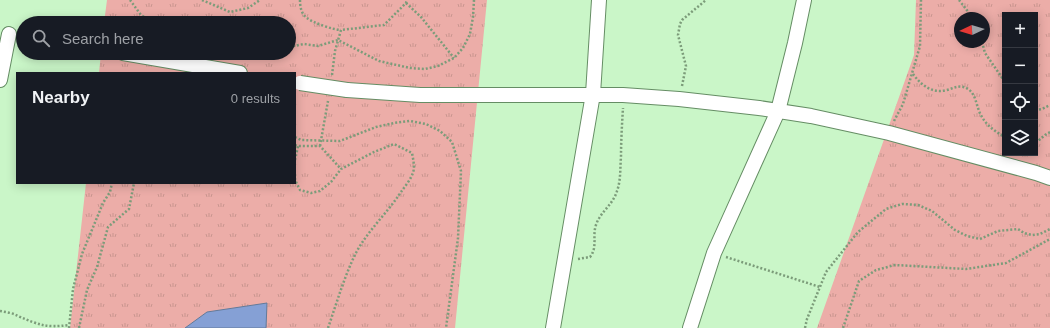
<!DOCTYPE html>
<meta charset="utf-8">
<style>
body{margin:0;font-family:Arial,sans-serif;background:#20242c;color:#f1f3f6}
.controls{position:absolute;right:12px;top:12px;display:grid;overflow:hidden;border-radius:0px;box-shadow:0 2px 10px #0003}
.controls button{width:36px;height:36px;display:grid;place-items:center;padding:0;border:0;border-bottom:1px solid #363941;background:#171b24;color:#f1f3f6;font:20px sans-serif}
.compass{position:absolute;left:954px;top:12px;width:36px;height:36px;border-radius:50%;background:#171b24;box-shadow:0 2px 10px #0003;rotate:266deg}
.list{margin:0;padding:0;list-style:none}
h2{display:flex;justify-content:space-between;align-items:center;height:52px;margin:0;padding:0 16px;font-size:17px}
h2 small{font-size:13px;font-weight:400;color:#9ea1a6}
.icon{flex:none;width:22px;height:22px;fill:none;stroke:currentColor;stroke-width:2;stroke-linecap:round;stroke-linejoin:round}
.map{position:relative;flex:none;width:1050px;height:328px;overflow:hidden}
.search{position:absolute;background:#171b24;box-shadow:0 2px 10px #0003;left:16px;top:16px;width:280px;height:44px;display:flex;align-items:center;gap:10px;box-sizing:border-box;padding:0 14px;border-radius:22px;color:#9ea1a6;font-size:15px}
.panel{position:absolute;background:#171b24;box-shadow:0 2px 10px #0003;left:16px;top:72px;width:280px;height:112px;border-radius:0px}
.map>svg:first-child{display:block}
.grass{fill:url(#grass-tufts);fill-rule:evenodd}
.water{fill:#85a0d5;stroke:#627a9a}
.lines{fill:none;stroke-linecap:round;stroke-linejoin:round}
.street-casing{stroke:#658d64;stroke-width:16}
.path{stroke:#7c9c7a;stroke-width:2.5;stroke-dasharray:2 2;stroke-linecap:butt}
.street{stroke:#fff;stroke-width:14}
.street-bridge-casing{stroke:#658d64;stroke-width:16;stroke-linecap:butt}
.street-bridge{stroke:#fff;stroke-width:14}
</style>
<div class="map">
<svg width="1050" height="328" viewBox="0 0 1050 328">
<defs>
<pattern id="grass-tufts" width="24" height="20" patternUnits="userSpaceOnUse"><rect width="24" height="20" fill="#ecada8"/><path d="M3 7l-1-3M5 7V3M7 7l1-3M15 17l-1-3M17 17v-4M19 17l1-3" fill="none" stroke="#c9958f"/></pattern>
</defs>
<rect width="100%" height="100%" fill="#caf6c8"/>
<g class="grass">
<path d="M 107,0 L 487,0 L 455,328 L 70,328 L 86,183 L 295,183 L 295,73 L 99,73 L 101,53 L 289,53 L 289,23 L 104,23 Z"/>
<path d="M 916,0 L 1050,0 L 1050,328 L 817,328 L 914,55 ZM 1005,15 L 1035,15 L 1035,153 L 1005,153 ZM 960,18 L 984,18 L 984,42 L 960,42 Z"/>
</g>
<path class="water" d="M 267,303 L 266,328 L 185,328 L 207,312 Z"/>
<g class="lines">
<defs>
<g id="street">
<path d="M 123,53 L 240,73"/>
<path d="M 0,80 L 9,34"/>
<path d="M 347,90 L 420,95 L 623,95 L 679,99 L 759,108 L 811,116 L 889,133 L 1036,173 L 1050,178"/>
<path d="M 553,328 L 593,94 L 599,0"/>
<path d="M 690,328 L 714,253 L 778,111 L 795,43 L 804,0"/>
</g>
</defs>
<use href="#street" class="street-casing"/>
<g class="path">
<path d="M 130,0 L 141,15 L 154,23"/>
<path d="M 202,0 L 230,12 L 248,8 L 260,0"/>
<path d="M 300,0 C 300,6 301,14 307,18 C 313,23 334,30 341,30"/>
<path d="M 959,0 L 973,18"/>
<path d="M 406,3 L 421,17 L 454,58"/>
<path d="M 982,42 L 985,53 L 1005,82"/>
<path d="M 289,47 L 304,44 L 318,46 L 338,40 L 379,61 L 410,68 L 425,69 L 438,66 L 454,58 L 463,48 L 470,34 L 473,17 L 474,0"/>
<path d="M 913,74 C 921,85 932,94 947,90 C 954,88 960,84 968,89 C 977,95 976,108 982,117 C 987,126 996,132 1005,137"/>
<path d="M 332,75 L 335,51 L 341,30 L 384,25 L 406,3 L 407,0"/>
<path d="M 682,86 L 686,66 L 678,35 L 680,24 L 682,20 L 706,0"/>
<path d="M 1035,110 L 1042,109 L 1050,105"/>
<path d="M 894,121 L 903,104 L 920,46 L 921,0"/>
<path d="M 295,137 L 301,140 L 340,141 L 376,127 L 394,123 L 410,121 L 426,124 L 440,131 L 452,142 L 461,171 L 458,238 L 446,328"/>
<path d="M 1035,141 L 1038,141 L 1045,135 L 1050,132"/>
<path d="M 295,145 L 298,146 L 320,146 L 341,169"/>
<path d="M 320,146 L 328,101"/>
<path d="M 295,160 L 298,146"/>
<path d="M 295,174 L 295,180 L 300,190 L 311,193 L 320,191 L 331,182 L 341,169 L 374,152 L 394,144 L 412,153 C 413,158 414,163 414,168 C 413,177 406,185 401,192 C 386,215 364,234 353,259 C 343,281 336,305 328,328"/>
<path d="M 726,257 L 820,287"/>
<path d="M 578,259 L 590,257 C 598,247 592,236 596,225 C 600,212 613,205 617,191 C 621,180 620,168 621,157 C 621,141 622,124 623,108"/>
<path d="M 0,311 C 6,312 13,313 18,316 C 39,325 46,328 69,325"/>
<path d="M 69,328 L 73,289 L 82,254 L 103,203 L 110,192 L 112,183"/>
<path d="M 79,328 L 87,290 L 97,267 L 108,227 L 129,209 L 134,183"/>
<path d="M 805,328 L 807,319 L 826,272 L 858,232 L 886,209 L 902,204 L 918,205 L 932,211 L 955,230 L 967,236 L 980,239 L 998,231 L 1018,229 L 1024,233 L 1032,235 L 1040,234 L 1050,229"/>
<path d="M 843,328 L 859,281 L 876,270 L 895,265 L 966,269 L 1006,263 L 1050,239"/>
</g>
<use href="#street" class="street"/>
<defs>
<path id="street-bridge" d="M 300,83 L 347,90"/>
</defs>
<use href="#street-bridge" class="street-bridge-casing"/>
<use href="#street-bridge" class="street-bridge"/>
</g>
</svg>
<div class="controls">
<button>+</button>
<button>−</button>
<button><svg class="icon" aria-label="locate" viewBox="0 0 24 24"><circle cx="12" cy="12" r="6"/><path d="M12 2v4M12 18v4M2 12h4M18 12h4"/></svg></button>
<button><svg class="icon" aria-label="layers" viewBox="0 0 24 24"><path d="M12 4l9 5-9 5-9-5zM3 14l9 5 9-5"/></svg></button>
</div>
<svg class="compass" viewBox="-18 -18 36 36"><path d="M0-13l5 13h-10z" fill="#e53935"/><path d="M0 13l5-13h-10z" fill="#9ea1a6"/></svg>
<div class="search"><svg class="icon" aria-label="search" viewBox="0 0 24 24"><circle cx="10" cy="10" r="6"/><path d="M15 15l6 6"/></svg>Search here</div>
<section class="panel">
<h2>Nearby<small>0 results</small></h2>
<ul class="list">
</ul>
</section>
</div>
